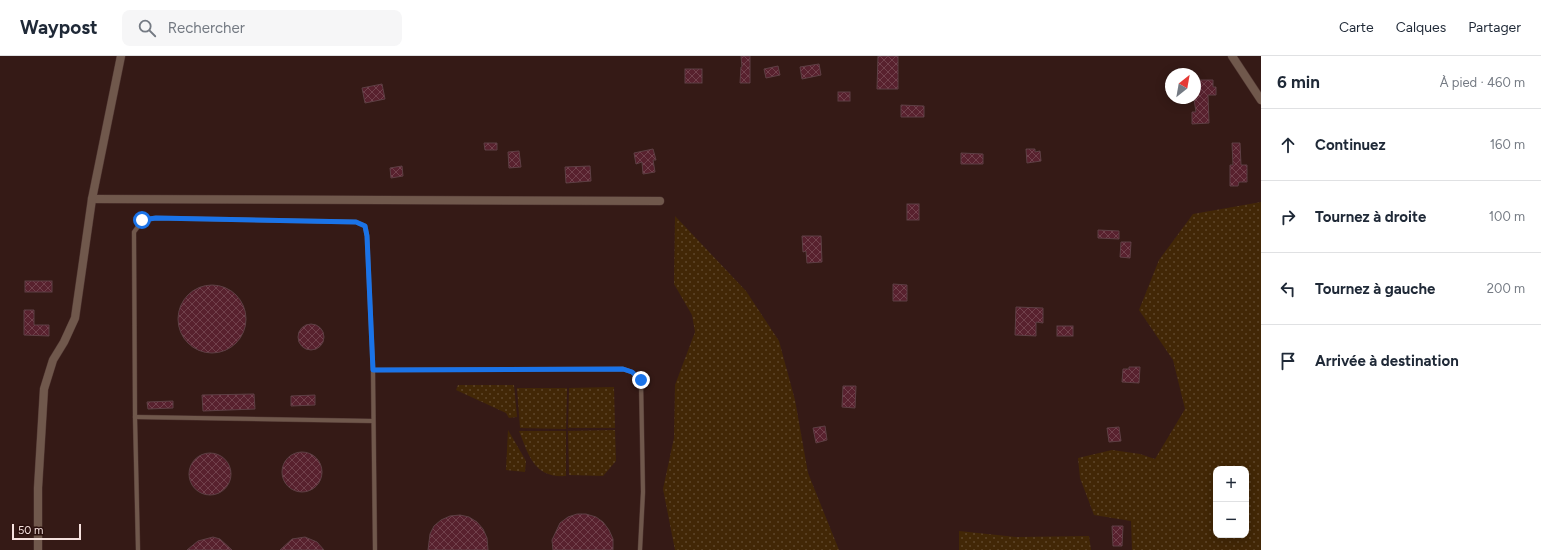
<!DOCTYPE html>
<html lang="fr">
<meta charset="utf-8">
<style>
body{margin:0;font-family:Figtree,sans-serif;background:#f6f6f7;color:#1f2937}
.controls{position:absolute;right:12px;bottom:12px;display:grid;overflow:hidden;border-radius:8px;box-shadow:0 2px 10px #0003}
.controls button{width:36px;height:36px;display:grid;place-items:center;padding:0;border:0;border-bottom:1px solid #e0e1e3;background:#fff;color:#1f2937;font:20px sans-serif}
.compass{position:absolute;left:1165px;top:12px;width:36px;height:36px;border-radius:50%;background:#fff;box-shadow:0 2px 10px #0003;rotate:31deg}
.scale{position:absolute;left:12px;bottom:10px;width:69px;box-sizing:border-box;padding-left:4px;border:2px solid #f6e2df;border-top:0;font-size:11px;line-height:14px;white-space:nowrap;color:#f6e2df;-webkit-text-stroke:3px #2b100d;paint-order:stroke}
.stop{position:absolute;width:12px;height:12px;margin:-9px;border:3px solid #1a73e8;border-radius:50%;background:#fff}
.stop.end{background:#1a73e8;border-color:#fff;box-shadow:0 1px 4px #0008}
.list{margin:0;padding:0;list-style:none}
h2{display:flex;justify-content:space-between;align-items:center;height:52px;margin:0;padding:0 16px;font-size:17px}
h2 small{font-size:13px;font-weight:400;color:#747a83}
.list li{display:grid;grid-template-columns:26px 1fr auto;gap:12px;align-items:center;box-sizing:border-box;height:72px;padding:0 16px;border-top:1px solid #e0e1e3}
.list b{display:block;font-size:15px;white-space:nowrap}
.list em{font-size:13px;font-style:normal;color:#747a83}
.icon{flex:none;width:22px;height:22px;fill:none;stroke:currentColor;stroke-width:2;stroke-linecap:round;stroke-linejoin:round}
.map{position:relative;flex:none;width:1261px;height:494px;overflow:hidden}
header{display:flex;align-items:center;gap:24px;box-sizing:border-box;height:56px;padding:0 20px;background:#fff;border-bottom:1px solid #e0e1e3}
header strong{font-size:19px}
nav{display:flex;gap:22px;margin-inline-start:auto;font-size:14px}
.search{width:280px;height:36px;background:#f6f6f7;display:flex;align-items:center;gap:10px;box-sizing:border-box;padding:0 14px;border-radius:8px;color:#747a83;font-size:15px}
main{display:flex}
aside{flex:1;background:#fff}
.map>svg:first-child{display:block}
.grass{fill:url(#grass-dots);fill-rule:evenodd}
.building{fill:url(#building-cross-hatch);stroke:#5e3f44}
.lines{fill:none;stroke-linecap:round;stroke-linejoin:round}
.service-casing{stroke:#503632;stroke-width:5}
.minor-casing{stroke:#503632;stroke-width:9}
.service{stroke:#70584c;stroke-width:4}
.minor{stroke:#70584c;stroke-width:8}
.route{stroke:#1a73e8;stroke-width:5}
</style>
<header>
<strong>Waypost</strong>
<div class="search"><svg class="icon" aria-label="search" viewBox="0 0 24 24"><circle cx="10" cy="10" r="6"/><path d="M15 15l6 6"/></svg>Rechercher</div>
<nav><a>Carte</a><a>Calques</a><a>Partager</a></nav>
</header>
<main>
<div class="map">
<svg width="1261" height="494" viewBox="0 0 1261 494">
<defs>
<pattern id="grass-dots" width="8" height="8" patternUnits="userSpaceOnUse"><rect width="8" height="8" fill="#422706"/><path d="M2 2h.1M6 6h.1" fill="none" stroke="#5e462a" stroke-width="1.8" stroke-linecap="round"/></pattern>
<pattern id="building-cross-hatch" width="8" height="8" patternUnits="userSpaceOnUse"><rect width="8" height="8" fill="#58212e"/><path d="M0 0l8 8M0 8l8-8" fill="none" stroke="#71414c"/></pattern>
</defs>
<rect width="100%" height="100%" fill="#351a16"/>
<g class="grass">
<path d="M 1261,146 L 1261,494 L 1132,494 L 1131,465 L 1094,459 L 1080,422 L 1078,402 L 1112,394 L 1140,398 L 1155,403 L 1185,353 L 1173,304 L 1139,254 L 1159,204 L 1193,158 ZM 1216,413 L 1246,413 L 1246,479 L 1216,479 Z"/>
<path d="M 675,160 L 746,235 L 779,285 L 795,344 L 808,417 L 839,494 L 675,494 L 663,433 L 674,382 L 675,329 L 695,276 L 692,259 L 674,228 Z"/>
<path d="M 458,329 L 514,329 L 517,361 L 509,362 L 506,357 L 456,334 Z"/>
<path d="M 614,331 L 615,372 L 568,372 L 569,332 Z"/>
<path d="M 517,332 L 567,332 L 566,373 L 520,372 Z"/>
<path d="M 508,374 L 526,405 L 525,416 L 506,414 Z"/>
<path d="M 615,374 L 616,405 L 603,420 L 569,419 L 568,375 Z"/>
<path d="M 519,375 L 566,375 L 566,420 C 534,422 529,400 519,375 Z"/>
<path d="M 959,475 L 1016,481 L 1089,480 L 1091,494 L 959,494 Z"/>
</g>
<g class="building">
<path d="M 741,0 L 750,0 L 750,27 L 740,27 L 741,11 L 742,11 Z"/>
<path d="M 878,0 L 898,0 L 898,33 L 877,33 Z"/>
<path d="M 819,8 L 821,19 L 802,23 L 800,11 Z"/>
<path d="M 778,10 L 780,19 L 766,22 L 764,13 Z"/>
<rect x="685" y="13" width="17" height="14"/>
<path d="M 1195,24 L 1213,24 L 1213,31 L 1216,31 L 1216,39 L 1208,39 L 1209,67 L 1192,68 L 1192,56 L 1196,56 L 1194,43 Z"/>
<path d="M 382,28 L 385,43 L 365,47 L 362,32 Z"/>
<rect x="838" y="36" width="12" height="9"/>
<path d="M 901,49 L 924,50 L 924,61 L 901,61 Z"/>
<path d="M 484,87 L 497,87 L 497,94 L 485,94 Z"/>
<path d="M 1232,87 L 1240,87 L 1241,109 L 1247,109 L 1247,126 L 1239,126 L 1238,130 L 1230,130 L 1230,109 L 1233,109 Z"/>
<path d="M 653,93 L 656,104 L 653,104 L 655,116 L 643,118 L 642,106 L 636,108 L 634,97 Z"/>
<path d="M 1026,93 L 1035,93 L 1035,96 L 1040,95 L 1041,105 L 1027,107 Z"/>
<path d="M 519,95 L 521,111 L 509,112 L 508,96 Z"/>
<path d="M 961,97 L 983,98 L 983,108 L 961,108 Z"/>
<path d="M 402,110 L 403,120 L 391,122 L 390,112 Z"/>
<path d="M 590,110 L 591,125 L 566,127 L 565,111 Z"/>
<rect x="907" y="148" width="12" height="16"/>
<path d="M 1098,174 L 1119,175 L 1119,183 L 1098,182 Z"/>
<path d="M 802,180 L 821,180 L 822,206 L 807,207 L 806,195 L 803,196 Z"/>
<path d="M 1121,186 L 1131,186 L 1130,202 L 1120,201 Z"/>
<rect x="25" y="225" width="27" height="11"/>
<path d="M 893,228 L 907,229 L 907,245 L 893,245 Z"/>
<circle cx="212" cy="263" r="34"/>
<path d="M 1016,251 L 1043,252 L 1043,267 L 1036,266 L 1036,280 L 1015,279 Z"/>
<path d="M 24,254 L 34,254 L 34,269 L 49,269 L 49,280 L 24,279 Z"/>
<circle cx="311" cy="281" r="13"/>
<rect x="1057" y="270" width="16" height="10"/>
<path d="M 1129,311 L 1140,311 L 1139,327 L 1122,326 L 1123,313 L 1129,313 Z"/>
<path d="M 843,330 L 856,330 L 855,352 L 842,351 Z"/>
<path d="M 254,338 L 255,353 L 203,355 L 202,339 Z"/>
<path d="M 315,339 L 315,349 L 291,350 L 291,340 Z"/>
<path d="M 173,345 L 173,352 L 148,353 L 147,346 Z"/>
<path d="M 825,370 L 827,384 L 816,387 L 813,372 Z"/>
<path d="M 1119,371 L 1121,385 L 1109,386 L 1107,372 Z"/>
<circle cx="302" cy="416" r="20"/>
<circle cx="210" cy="418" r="21"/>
<path d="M 577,458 L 586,458 L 596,461 L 603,466 L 609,474 L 613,483 L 613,494 L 553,494 L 552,484 L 560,467 L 568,461 Z"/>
<path d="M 460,459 L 469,461 L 477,466 L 483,473 L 487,482 L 488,494 L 428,494 L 430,478 L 434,470 L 441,464 L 450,460 Z"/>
<path d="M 1112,470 L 1123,470 L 1122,490 L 1113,490 Z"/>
<path d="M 213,481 L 220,483 L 232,494 L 187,494 L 198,485 Z"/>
<path d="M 305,481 L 317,486 L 324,494 L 280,494 L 292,483 Z"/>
</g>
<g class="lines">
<defs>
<g id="service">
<path d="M 373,314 L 623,313 L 632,316 L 641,324 L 643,436 L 640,494"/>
<path d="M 135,361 L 373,365"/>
<path d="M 138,494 L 135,361 L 134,176 L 143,164 L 156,162 L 356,166 L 365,170 L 367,180 L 373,314 L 375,494"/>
</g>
<g id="minor">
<path d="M 1232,0 L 1261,44"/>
<path d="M 92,143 L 660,145"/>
<path d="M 38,494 L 38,432 L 44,333 L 53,304 L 64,286 L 75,262 L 92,143 L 121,0"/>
</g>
</defs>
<use href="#service" class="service-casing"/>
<use href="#minor" class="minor-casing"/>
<use href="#service" class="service"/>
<use href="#minor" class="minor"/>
</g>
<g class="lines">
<path class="route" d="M 142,164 L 156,162 L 356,166 L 365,170 L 367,180 L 373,314 L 623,313 L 632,316 L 641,324"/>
</g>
</svg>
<div class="controls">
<button>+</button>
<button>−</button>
</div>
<svg class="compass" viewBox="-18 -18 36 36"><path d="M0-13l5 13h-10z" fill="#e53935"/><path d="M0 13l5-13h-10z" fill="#747a83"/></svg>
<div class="scale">50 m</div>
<div class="stop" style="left:142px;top:164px"></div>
<div class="stop end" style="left:641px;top:324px"></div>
</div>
<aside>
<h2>6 min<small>À pied · 460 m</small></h2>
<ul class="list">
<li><svg class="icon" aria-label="ahead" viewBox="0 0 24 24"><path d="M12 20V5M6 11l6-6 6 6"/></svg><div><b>Continuez</b></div><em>160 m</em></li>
<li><svg class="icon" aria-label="right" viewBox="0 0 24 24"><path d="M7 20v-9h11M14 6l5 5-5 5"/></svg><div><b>Tournez à droite</b></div><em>100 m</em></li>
<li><svg class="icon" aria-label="left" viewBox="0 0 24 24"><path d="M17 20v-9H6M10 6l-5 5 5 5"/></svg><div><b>Tournez à gauche</b></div><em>200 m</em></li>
<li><svg class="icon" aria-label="arrive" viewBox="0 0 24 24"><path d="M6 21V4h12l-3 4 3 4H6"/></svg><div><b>Arrivée à destination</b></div></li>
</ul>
</aside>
</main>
